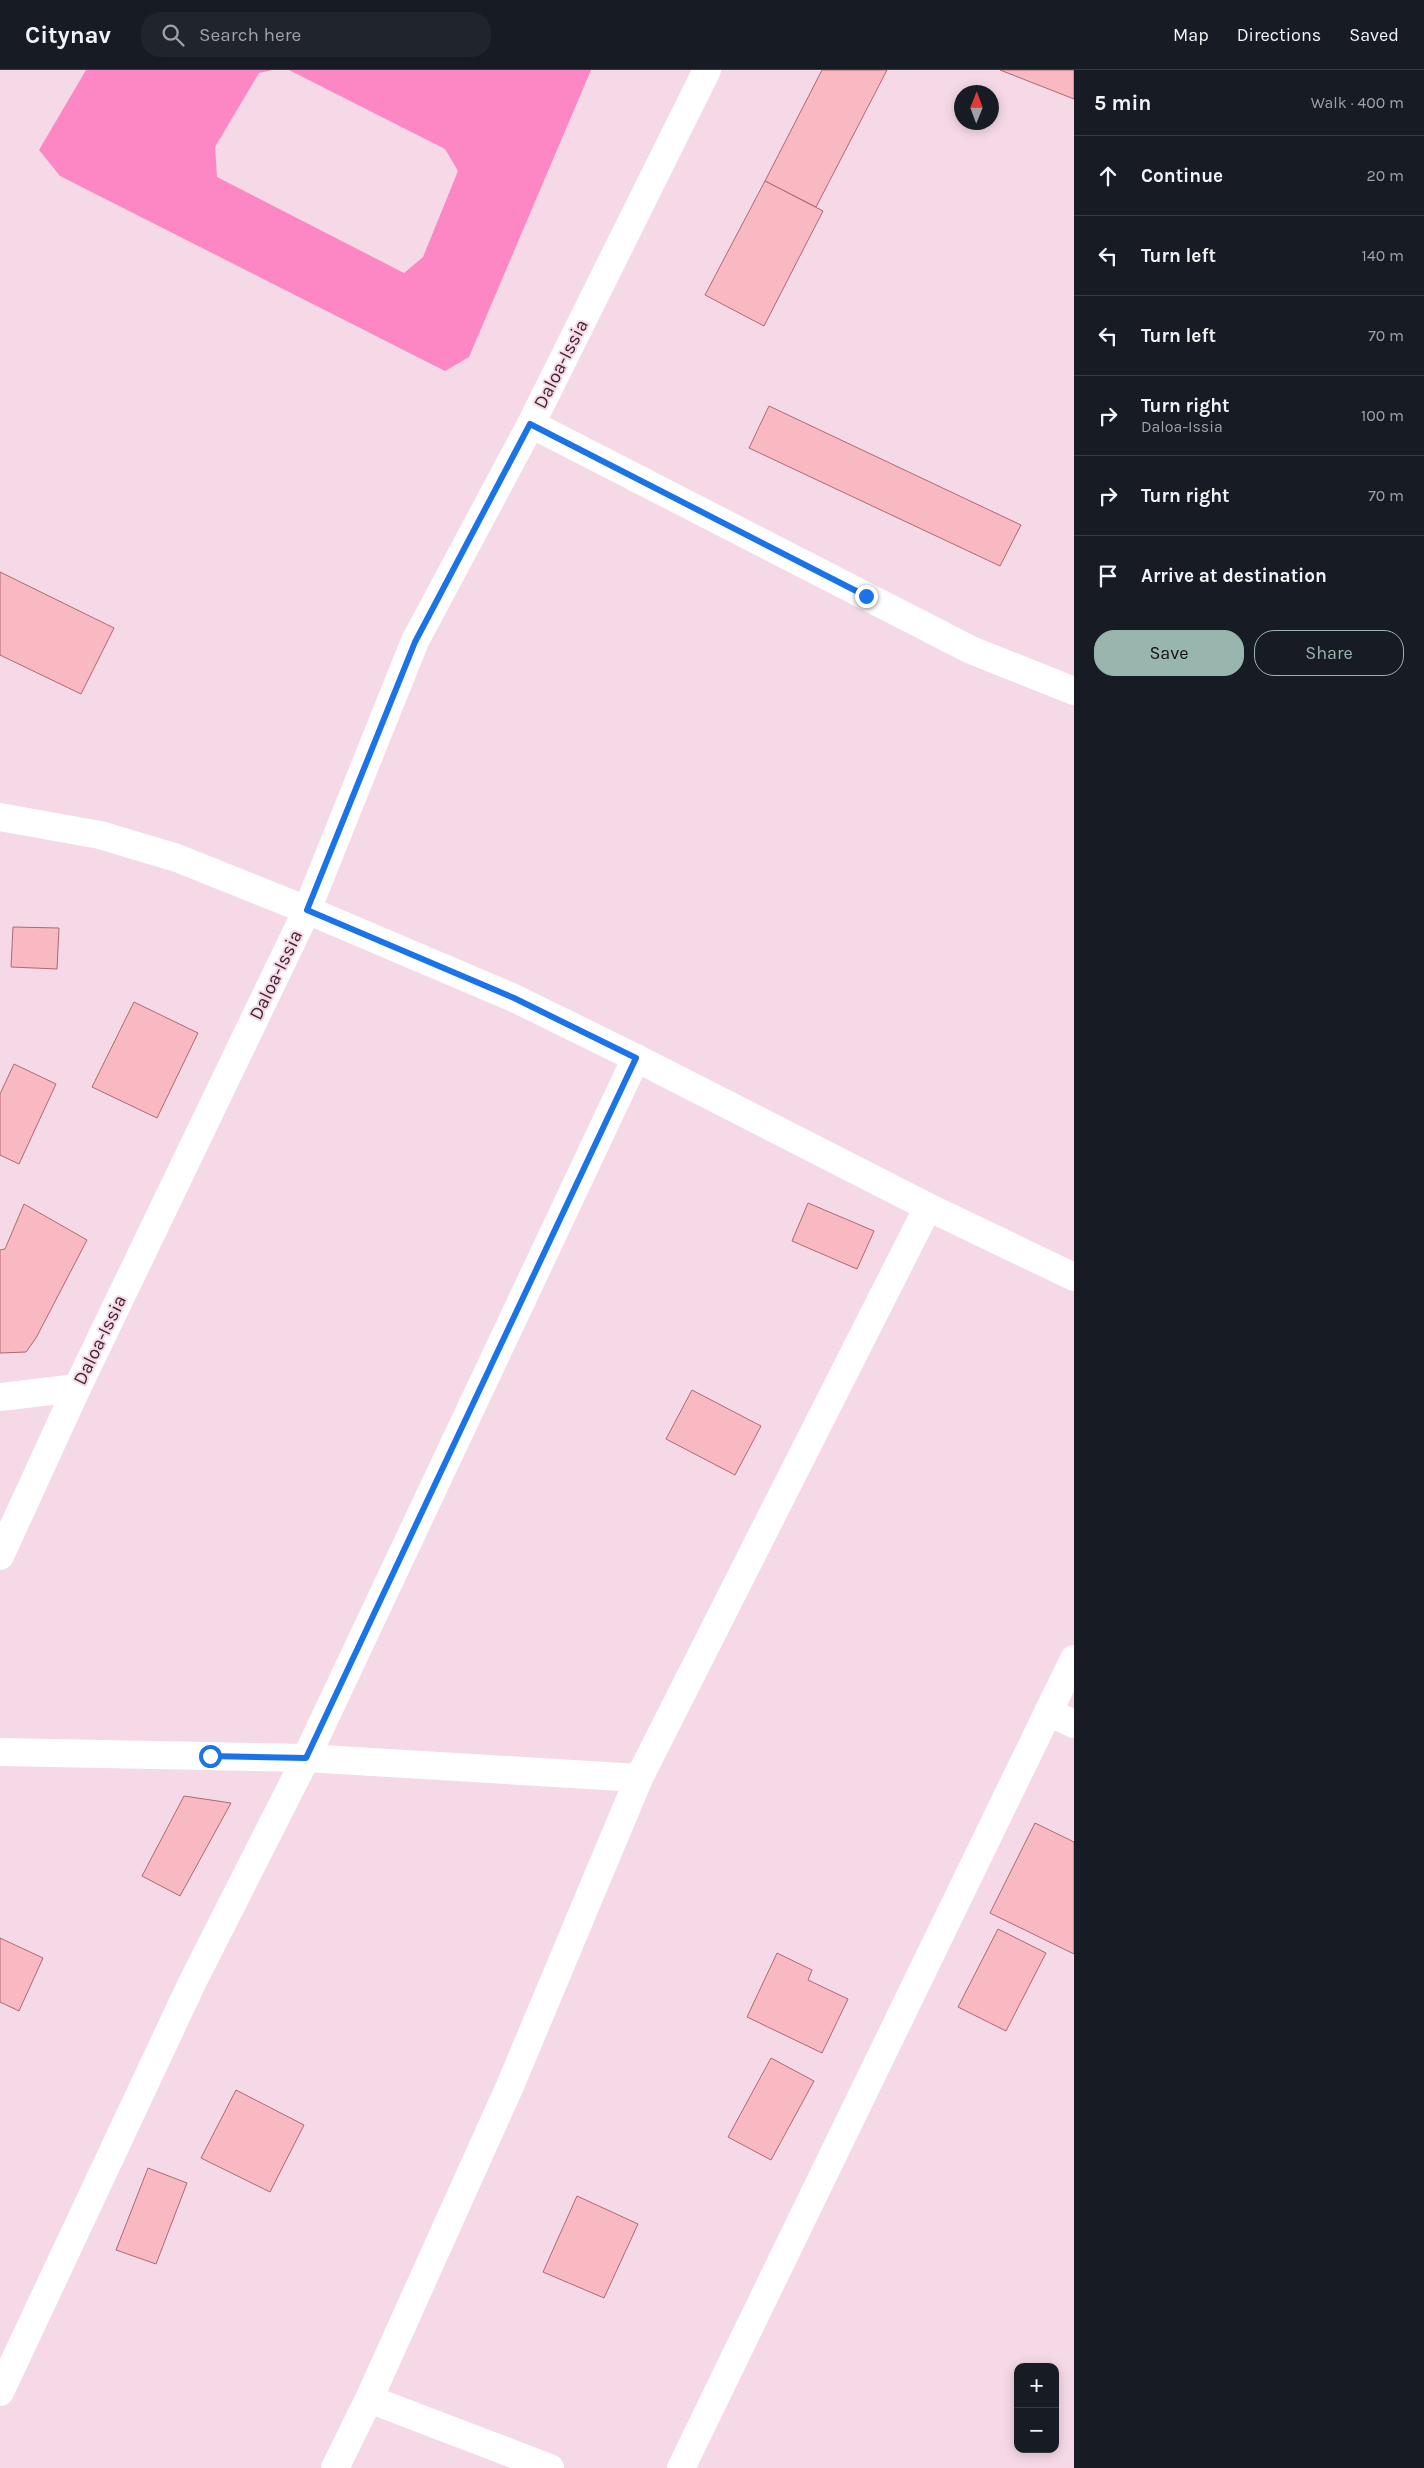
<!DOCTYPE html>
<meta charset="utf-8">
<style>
body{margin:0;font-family:Karla,sans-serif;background:#20242c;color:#f1f3f6}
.controls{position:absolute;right:15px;bottom:15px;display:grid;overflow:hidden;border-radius:10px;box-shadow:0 2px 12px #0003}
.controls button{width:45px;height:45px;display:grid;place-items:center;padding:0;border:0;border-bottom:1px solid #363941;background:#171b24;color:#f1f3f6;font:25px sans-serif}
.compass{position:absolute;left:954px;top:15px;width:45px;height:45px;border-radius:50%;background:#171b24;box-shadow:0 2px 12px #0003;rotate:1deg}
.stop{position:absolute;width:15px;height:15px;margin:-11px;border:4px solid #1a73e8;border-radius:50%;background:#fff}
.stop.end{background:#1a73e8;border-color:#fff;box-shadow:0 1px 5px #0008}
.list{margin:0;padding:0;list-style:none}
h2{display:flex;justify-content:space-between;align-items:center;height:65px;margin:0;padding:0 20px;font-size:21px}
h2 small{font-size:16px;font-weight:400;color:#9ea1a6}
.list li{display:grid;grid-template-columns:32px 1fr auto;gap:15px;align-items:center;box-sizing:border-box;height:80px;padding:0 20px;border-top:1px solid #363941}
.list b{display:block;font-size:19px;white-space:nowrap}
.list p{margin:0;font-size:16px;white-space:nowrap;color:#9ea1a6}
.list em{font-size:16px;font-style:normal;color:#9ea1a6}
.actions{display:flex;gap:10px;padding:15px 20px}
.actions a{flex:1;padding:11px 0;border:1px solid #99b6ae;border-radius:20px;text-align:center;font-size:18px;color:#99b6ae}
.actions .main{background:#99b6ae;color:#111}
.icon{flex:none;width:28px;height:28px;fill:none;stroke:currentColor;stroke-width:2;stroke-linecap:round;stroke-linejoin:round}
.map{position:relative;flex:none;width:1074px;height:2398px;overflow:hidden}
header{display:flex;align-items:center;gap:30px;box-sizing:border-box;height:70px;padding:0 25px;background:#171b24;border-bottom:1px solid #363941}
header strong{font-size:24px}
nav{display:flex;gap:28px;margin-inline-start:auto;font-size:18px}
.search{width:350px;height:45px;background:#20242c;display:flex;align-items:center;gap:12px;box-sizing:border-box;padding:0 18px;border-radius:20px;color:#9ea1a6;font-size:19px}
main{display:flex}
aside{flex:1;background:#171b24}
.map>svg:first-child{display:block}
.forest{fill:#fd86c5}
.building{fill:#f8b9c2;stroke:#af6874}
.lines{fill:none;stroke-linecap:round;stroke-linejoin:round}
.minor{stroke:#fff;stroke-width:28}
.major{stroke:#fff;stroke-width:28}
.route{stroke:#1a73e8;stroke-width:6}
.labels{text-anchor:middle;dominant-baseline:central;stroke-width:4;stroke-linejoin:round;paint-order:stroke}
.street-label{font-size:19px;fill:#422734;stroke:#f6d9e6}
</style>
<header>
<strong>Citynav</strong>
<div class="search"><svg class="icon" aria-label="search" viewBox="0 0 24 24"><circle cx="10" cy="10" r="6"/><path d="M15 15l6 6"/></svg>Search here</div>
<nav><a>Map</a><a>Directions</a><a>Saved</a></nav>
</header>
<main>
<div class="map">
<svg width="1074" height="2398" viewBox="0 0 1074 2398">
<rect width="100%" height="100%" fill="#f6d9e6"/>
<path class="forest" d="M 86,0 L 272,0 L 259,3 L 215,77 L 217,107 L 404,203 L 423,187 L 458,101 L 445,79 L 289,0 L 591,0 L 469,287 L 445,301 L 60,106 L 39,80 Z"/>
<g class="building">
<path d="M 822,0 L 887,0 L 816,137 L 765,111 Z"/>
<path d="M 1000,0 L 1074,0 L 1074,29 Z"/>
<path d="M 765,111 L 823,141 L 764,256 L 705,225 Z"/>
<path d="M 769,336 L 1021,455 L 1000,496 L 749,378 Z"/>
<path d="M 0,502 L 114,558 L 81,624 L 0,585 Z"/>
<path d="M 13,857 L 59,858 L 57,899 L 11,897 Z"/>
<path d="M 134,932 L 198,963 L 157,1048 L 92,1017 Z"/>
<path d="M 14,994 L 56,1014 L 19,1094 L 0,1085 L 0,1024 Z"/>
<path d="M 808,1133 L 874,1161 L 857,1199 L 792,1171 Z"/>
<path d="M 24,1134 L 87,1170 L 36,1268 L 26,1282 L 0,1283 L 0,1180 L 5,1179 Z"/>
<path d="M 692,1320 L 761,1356 L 735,1405 L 666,1369 Z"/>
<path d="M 184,1726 L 231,1733 L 180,1826 L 142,1806 Z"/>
<path d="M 1035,1753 L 1074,1772 L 1074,1884 L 990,1843 Z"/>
<path d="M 998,1859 L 1046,1883 L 1006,1961 L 958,1937 Z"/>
<path d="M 0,1868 L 43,1888 L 19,1941 L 0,1932 Z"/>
<path d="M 777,1883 L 812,1900 L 808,1910 L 848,1929 L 822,1983 L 747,1947 Z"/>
<path d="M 771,1988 L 814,2011 L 771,2090 L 728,2067 Z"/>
<path d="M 236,2020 L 304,2055 L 270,2122 L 201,2088 Z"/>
<path d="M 148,2098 L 187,2113 L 156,2194 L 116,2180 Z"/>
<path d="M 577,2126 L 638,2154 L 604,2228 L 543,2202 Z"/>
</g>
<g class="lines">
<g class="minor">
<path d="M 531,354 L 971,580 L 1074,621"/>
<path d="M 0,747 L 100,765 L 177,788 L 307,840 L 514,928 L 636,988 L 928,1137 L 1074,1207"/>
<path d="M 0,1327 L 77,1318"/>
<path d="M 1048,1642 L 1074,1654"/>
<path d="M 0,1682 L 306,1688 L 639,1708"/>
<path d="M 0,2322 L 192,1913 L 306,1688 L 636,988"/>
<path d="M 369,2329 L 550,2398"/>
<path d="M 335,2398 L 369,2329 L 510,2016 L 639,1708 L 928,1137"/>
<path d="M 681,2398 L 1074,1589"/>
</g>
<path class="major" d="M 0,1486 L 77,1318 L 307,840 L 415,571 L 531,354 L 707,0"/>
</g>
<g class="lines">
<path class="route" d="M 210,1686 L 306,1688 L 636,988 L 514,928 L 307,840 L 415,572 L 530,354 L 866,526"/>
</g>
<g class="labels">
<g class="street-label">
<text transform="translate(561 294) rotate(-63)">Daloa-Issia</text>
<text transform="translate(276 905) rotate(-64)">Daloa-Issia</text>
<text transform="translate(100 1270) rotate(-64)">Daloa-Issia</text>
</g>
</g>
</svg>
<div class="controls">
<button>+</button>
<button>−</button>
</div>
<svg class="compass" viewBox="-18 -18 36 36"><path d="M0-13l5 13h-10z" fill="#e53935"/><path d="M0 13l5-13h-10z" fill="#9ea1a6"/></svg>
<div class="stop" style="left:210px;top:1686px"></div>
<div class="stop end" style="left:866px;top:526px"></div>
</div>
<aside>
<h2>5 min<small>Walk · 400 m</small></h2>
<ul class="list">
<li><svg class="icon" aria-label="ahead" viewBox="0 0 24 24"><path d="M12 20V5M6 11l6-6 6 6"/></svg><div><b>Continue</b></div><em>20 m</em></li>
<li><svg class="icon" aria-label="left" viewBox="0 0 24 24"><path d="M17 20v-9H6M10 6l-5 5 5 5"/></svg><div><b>Turn left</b></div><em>140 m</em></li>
<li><svg class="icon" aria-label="left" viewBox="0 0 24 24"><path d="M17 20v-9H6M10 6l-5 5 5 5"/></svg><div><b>Turn left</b></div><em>70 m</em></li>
<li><svg class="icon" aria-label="right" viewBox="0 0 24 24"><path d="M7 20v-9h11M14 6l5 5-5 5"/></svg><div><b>Turn right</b><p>Daloa-Issia</p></div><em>100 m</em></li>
<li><svg class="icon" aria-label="right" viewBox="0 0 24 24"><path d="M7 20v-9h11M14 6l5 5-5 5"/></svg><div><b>Turn right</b></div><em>70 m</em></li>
<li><svg class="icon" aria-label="arrive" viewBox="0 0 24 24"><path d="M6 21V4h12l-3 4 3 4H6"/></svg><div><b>Arrive at destination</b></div></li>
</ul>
<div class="actions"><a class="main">Save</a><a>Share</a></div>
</aside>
</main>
